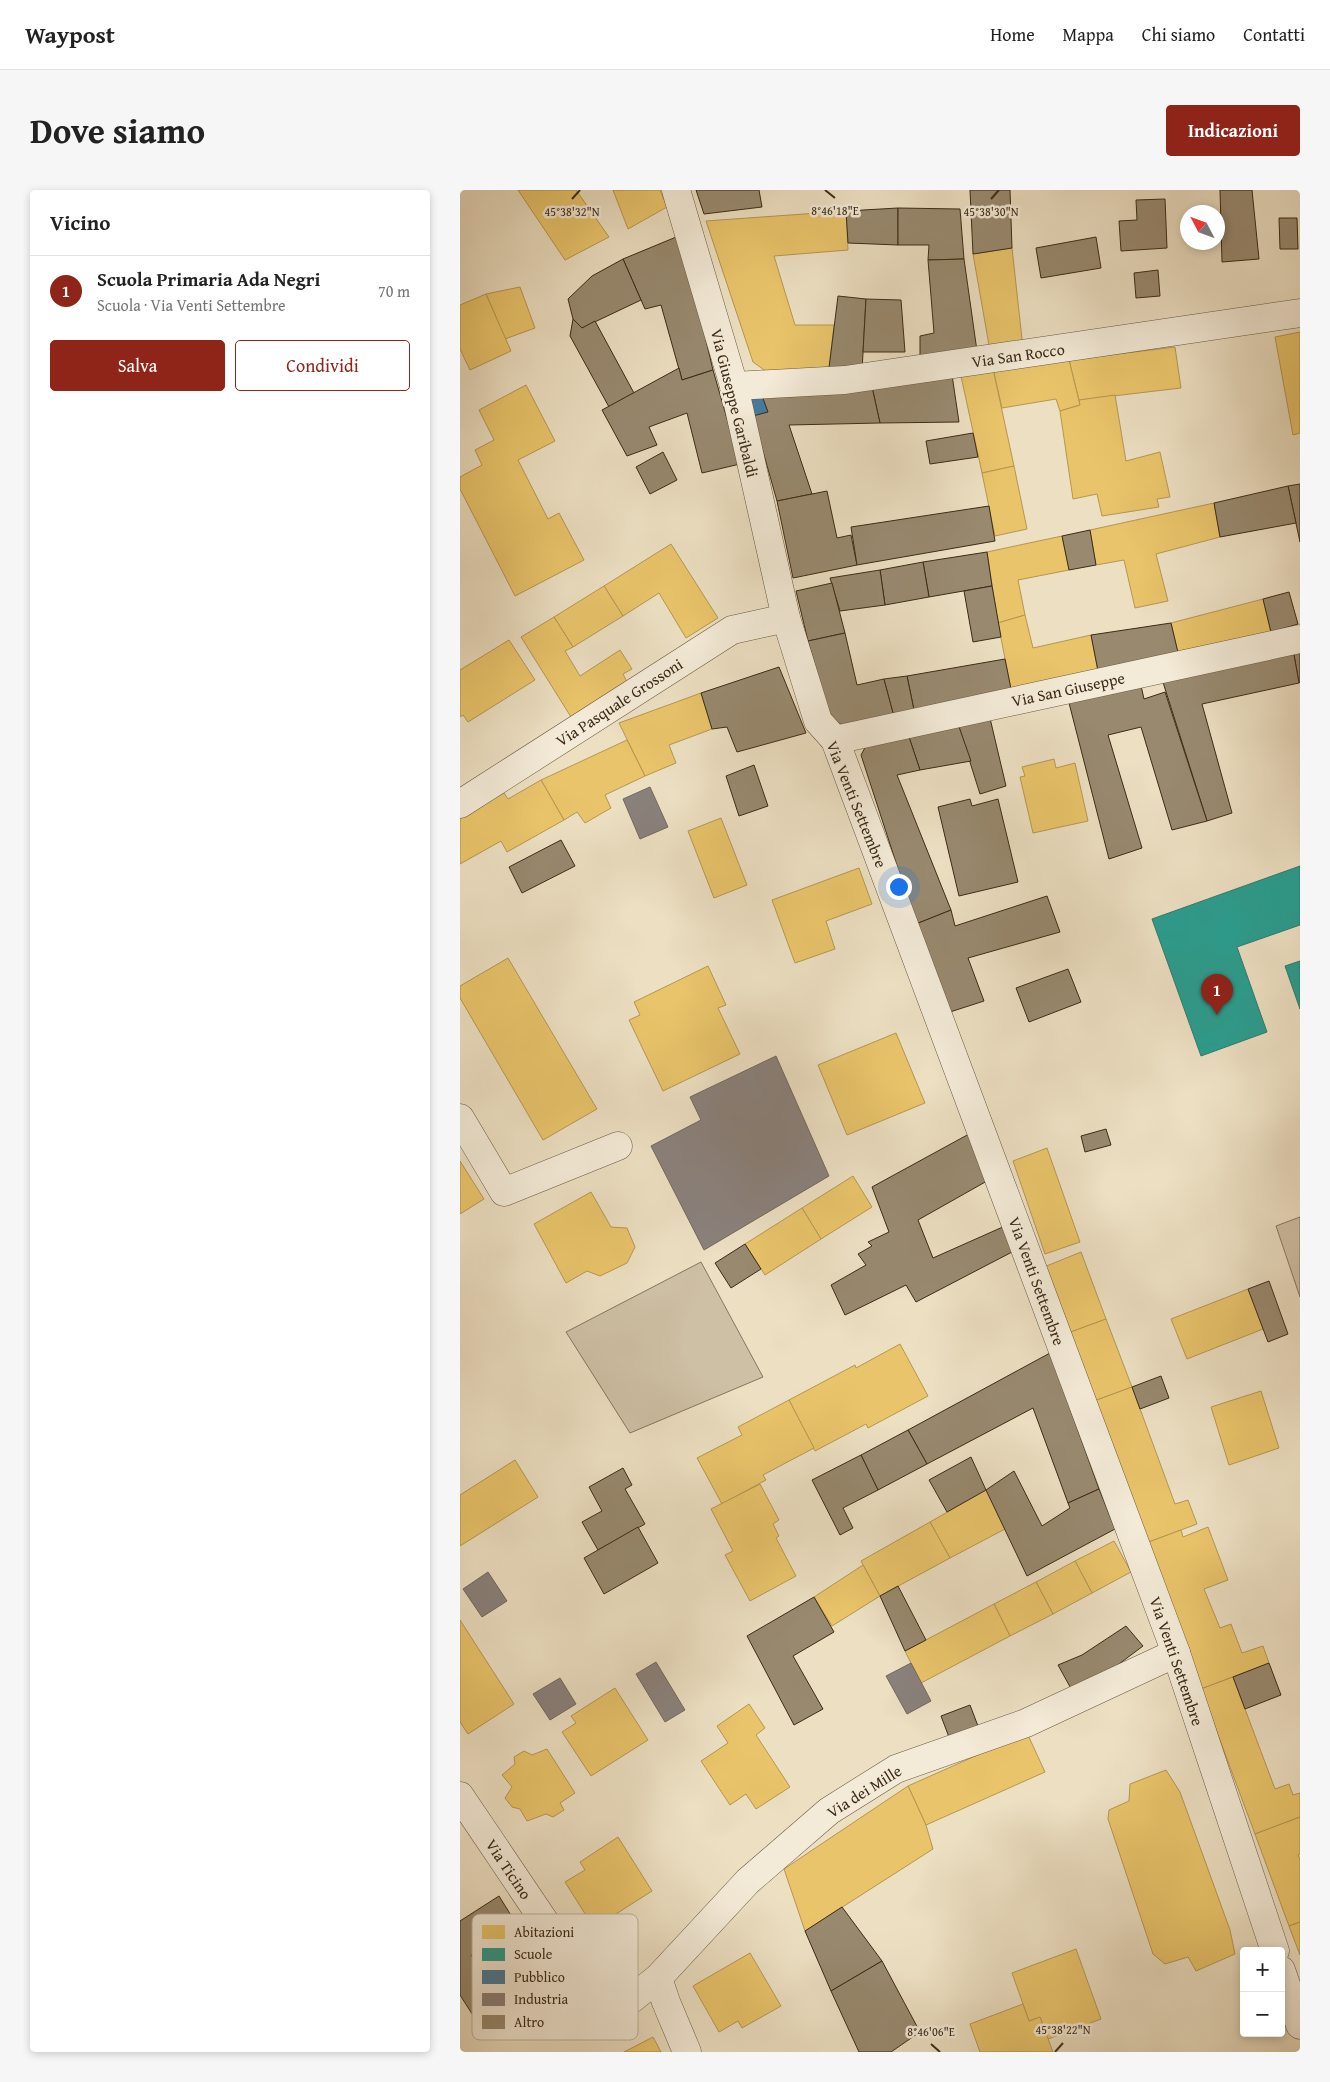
<!DOCTYPE html>
<html lang="it">
<meta charset="utf-8">
<style>
body{margin:0;font-family:"Gentium Book Plus",serif;background:#f6f6f6;color:#222}
.controls{position:absolute;right:15px;bottom:15px;display:grid;overflow:hidden;border-radius:5px;box-shadow:0 2px 8px #0003}
.controls button{width:45px;height:45px;display:grid;place-items:center;padding:0;border:0;border-bottom:1px solid #e0e0e0;background:#fff;color:#222;font:25px sans-serif}
.compass{position:absolute;left:720px;top:15px;width:45px;height:45px;border-radius:50%;background:#fff;box-shadow:0 2px 8px #0003;rotate:311deg}
.you{position:absolute;left:438px;top:696px;width:18px;height:18px;margin:-12px;border:4px solid #fff;border-radius:50%;background:#1a73e8;box-shadow:0 0 0 8px #1a73e833}
.badge{display:grid;place-items:center;width:32px;height:32px;border-radius:50%;background:#8f2418;color:#fff;font-size:16px;font-weight:700}
.pin{position:absolute;translate:-50% -41px;filter:drop-shadow(0 1px 2px #0008)}
.pin::after{content:'';position:absolute;top:26px;width:18px;height:15px;background:inherit;clip-path:polygon(0 0,100% 0,50% 100%)}
.list{margin:0;padding:0;list-style:none}
h2{display:flex;justify-content:space-between;align-items:center;height:65px;margin:0;padding:0 20px;font-size:21px}
h2 small{font-size:16px;font-weight:400;color:#767676}
.list li{display:grid;grid-template-columns:32px 1fr auto;gap:15px;align-items:center;box-sizing:border-box;height:70px;padding:0 20px;border-top:1px solid #e0e0e0}
.list b{display:block;font-size:19px;white-space:nowrap}
.list p{margin:0;font-size:16px;white-space:nowrap;color:#767676}
.list em{font-size:16px;font-style:normal;color:#767676}
.actions{display:flex;gap:10px;padding:15px 20px}
.actions a{flex:1;padding:11px 0;border:1px solid #8f2418;border-radius:5px;text-align:center;font-size:18px;color:#8f2418}
.actions .main{background:#8f2418;color:#fff}
.map{position:relative;flex:none;width:840px;height:1862px;overflow:hidden;border-radius:5px}
header{display:flex;align-items:center;gap:30px;box-sizing:border-box;height:70px;padding:0 25px;background:#fff;border-bottom:1px solid #e0e0e0}
header strong{font-size:24px}
nav{display:flex;gap:28px;margin-inline-start:auto;font-size:18px}
.intro{display:flex;align-items:center;justify-content:space-between;box-sizing:border-box;height:120px;padding:0 30px}
h1{margin:0;font-size:35px}
.button{padding:12px 22px;border-radius:5px;background:#8f2418;color:#fff;font-size:18px;font-weight:700}
main{display:flex;gap:30px;padding:0 30px}
aside{flex:1;background:#fff;border-radius:5px;box-shadow:0 2px 8px #0003}
.map>svg:first-child{display:block}
.green{fill:#cec0a5;stroke:#85765e}
.homes{fill:#e9c46a;stroke:#b59651}
.schools{fill:#2a9d8f;stroke:#2f7b6b}
.public{fill:#457b9d;stroke:#426374}
.industry{fill:#8a817c;stroke:#73675d}
.building{fill:#98896f;stroke:#3c2b16}
.lines{fill:none;stroke-linecap:round;stroke-linejoin:round}
.street-casing{stroke:#685841;stroke-width:29}
.street{stroke:#f3ead7;stroke-width:28}
.ticks{fill:none;stroke:#3c2b16;stroke-width:2}
.labels{text-anchor:middle;dominant-baseline:central;stroke-width:5;stroke-linejoin:round;paint-order:stroke}
.street-label{font-size:16px;fill:#3c2b16;stroke:#f3ead7}
.key{fill:#f3ead7;stroke:#bcb19d;stroke-width:1}
.key-label{font-size:14px;fill:#3c2b16}
.ticks-label{font-size:12px;text-anchor:middle;fill:#3c2b16;stroke:#f3ead7;stroke-width:5;stroke-linejoin:round;paint-order:stroke}
</style>
<header>
<strong>Waypost</strong>
<nav><a>Home</a><a>Mappa</a><a>Chi siamo</a><a>Contatti</a></nav>
</header>
<div class="intro"><h1>Dove siamo</h1><a class="button">Indicazioni</a></div>
<main>
<aside>
<h2>Vicino<small></small></h2>
<ul class="list">
<li><span class="badge">1</span><div><b>Scuola Primaria Ada Negri</b><p>Scuola · Via Venti Settembre</p></div><em>70 m</em></li>
</ul>
<div class="actions"><a class="main">Salva</a><a>Condividi</a></div>
</aside>
<div class="map">
<svg width="840" height="1862" viewBox="0 0 840 1862">
<rect width="100%" height="100%" fill="#ecdfc2"/>
<filter id="stains"><feTurbulence type="fractalNoise" baseFrequency=".004" numOctaves="4"/><feColorMatrix values="0 0 0 0 .2 0 0 0 0 .09 0 0 0 0 .02 0 0 0 .5 -.17"/></filter>
<radialGradient id="worn" r=".72"><stop offset=".6" stop-color="#630" stop-opacity="0"/><stop offset="1" stop-color="#630" stop-opacity=".3"/></radialGradient>
<g class="green">
<path d="M 840,1027 L 840,1107 L 816,1036 Z"/>
<path d="M 241,1072 L 303,1187 L 170,1243 L 106,1142 Z"/>
</g>
<g class="homes">
<path d="M 58,0 L 116,0 L 149,47 L 105,70 Z"/>
<path d="M 153,0 L 200,0 L 207,17 L 168,39 Z"/>
<path d="M 386,21 L 388,60 L 314,66 L 335,135 L 374,135 L 369,177 L 307,182 L 293,172 L 246,31 Z"/>
<path d="M 552,58 L 563,158 L 530,161 L 513,64 Z"/>
<path d="M 60,97 L 75,138 L 45,149 L 26,104 Z"/>
<path d="M 26,104 L 51,161 L 10,180 L 0,159 L 0,115 Z"/>
<path d="M 840,142 L 840,243 L 833,245 L 815,147 Z"/>
<path d="M 715,157 L 721,198 L 619,210 L 609,170 Z"/>
<path d="M 609,170 L 620,215 L 600,221 L 596,209 L 542,218 L 533,179 Z"/>
<path d="M 533,179 L 554,276 L 522,283 L 501,186 Z"/>
<path d="M 66,195 L 95,251 L 58,270 L 88,329 L 99,323 L 124,370 L 55,406 L 0,299 L 0,287 L 22,275 L 15,260 L 34,250 L 19,220 Z"/>
<path d="M 655,205 L 666,271 L 700,262 L 710,307 L 697,309 L 699,317 L 642,326 L 637,304 L 613,309 L 600,221 L 620,215 L 619,210 Z"/>
<path d="M 554,276 L 567,339 L 535,346 L 522,283 Z"/>
<path d="M 754,313 L 760,347 L 696,364 L 708,411 L 675,418 L 664,370 L 636,375 L 630,340 Z"/>
<path d="M 602,346 L 609,380 L 558,390 L 565,425 L 538,433 L 527,362 Z"/>
<path d="M 211,354 L 258,428 L 226,448 L 199,403 L 163,426 L 144,396 Z"/>
<path d="M 144,396 L 163,426 L 113,457 L 94,427 Z"/>
<path d="M 803,409 L 812,448 L 720,471 L 711,433 Z"/>
<path d="M 565,425 L 573,458 L 631,445 L 639,486 L 552,504 L 538,433 Z"/>
<path d="M 94,427 L 113,457 L 105,461 L 120,486 L 160,460 L 172,479 L 163,484 L 167,492 L 111,527 L 61,447 Z"/>
<path d="M 49,450 L 75,490 L 8,532 L 3,525 L 0,527 L 0,480 Z"/>
<path d="M 241,503 L 252,539 L 209,555 L 216,573 L 185,586 L 159,533 Z"/>
<path d="M 167,550 L 185,586 L 145,605 L 151,618 L 125,633 L 117,622 L 104,630 L 81,590 Z"/>
<path d="M 594,569 L 596,578 L 615,573 L 628,631 L 573,643 L 560,587 L 565,586 L 562,577 Z"/>
<path d="M 81,590 L 104,630 L 47,662 L 41,651 L 0,674 L 0,628 L 44,603 L 48,609 Z"/>
<path d="M 261,628 L 287,695 L 254,708 L 228,641 Z"/>
<path d="M 399,678 L 412,714 L 366,731 L 375,759 L 335,773 L 312,710 Z"/>
<path d="M 48,768 L 137,919 L 83,950 L 0,808 L 0,796 Z"/>
<path d="M 248,776 L 266,815 L 258,818 L 280,864 L 203,901 L 169,830 L 180,825 L 174,812 Z"/>
<path d="M 436,843 L 465,913 L 387,945 L 358,875 Z"/>
<path d="M 587,958 L 620,1052 L 585,1064 L 553,971 Z"/>
<path d="M 0,971 L 24,1009 L 0,1024 Z"/>
<path d="M 393,986 L 412,1017 L 361,1049 L 342,1018 Z"/>
<path d="M 131,1002 L 151,1037 L 167,1038 L 175,1057 L 167,1073 L 140,1086 L 127,1081 L 106,1093 L 74,1034 Z"/>
<path d="M 342,1018 L 361,1049 L 305,1085 L 285,1054 Z"/>
<path d="M 621,1062 L 646,1129 L 608,1143 L 584,1077 Z"/>
<path d="M 788,1099 L 803,1139 L 727,1169 L 711,1129 Z"/>
<path d="M 646,1129 L 672,1197 L 634,1211 L 608,1143 Z"/>
<path d="M 440,1154 L 468,1206 L 408,1238 L 406,1234 L 355,1261 L 329,1210 L 395,1175 L 396,1178 Z"/>
<path d="M 672,1197 L 715,1314 L 728,1310 L 737,1334 L 686,1353 L 634,1211 Z"/>
<path d="M 801,1201 L 819,1258 L 769,1275 L 751,1217 Z"/>
<path d="M 329,1210 L 354,1258 L 303,1285 L 306,1290 L 262,1314 L 237,1268 L 282,1245 L 278,1237 Z"/>
<path d="M 55,1270 L 78,1307 L 0,1356 L 0,1305 Z"/>
<path d="M 300,1294 L 319,1330 L 313,1334 L 319,1346 L 316,1348 L 336,1386 L 290,1411 L 265,1365 L 273,1361 L 251,1319 Z"/>
<path d="M 526,1300 L 545,1339 L 490,1368 L 470,1332 Z"/>
<path d="M 470,1332 L 490,1368 L 420,1406 L 401,1371 Z"/>
<path d="M 748,1337 L 768,1390 L 744,1399 L 760,1438 L 771,1434 L 782,1463 L 803,1456 L 809,1473 L 741,1499 L 686,1353 L 721,1340 L 723,1347 Z"/>
<path d="M 654,1351 L 671,1382 L 632,1403 L 615,1371 Z"/>
<path d="M 615,1371 L 632,1403 L 593,1424 L 576,1392 Z"/>
<path d="M 403,1375 L 420,1406 L 372,1436 L 354,1407 Z"/>
<path d="M 576,1392 L 593,1424 L 550,1446 L 534,1414 Z"/>
<path d="M 534,1414 L 550,1446 L 461,1493 L 445,1461 Z"/>
<path d="M 0,1430 L 54,1514 L 8,1544 L 0,1532 Z"/>
<path d="M 773,1487 L 815,1599 L 829,1594 L 833,1605 L 840,1603 L 840,1627 L 795,1644 L 741,1499 Z"/>
<path d="M 155,1498 L 188,1550 L 131,1586 L 102,1542 L 116,1533 L 111,1526 Z"/>
<path d="M 289,1514 L 305,1538 L 296,1545 L 330,1597 L 296,1619 L 286,1604 L 270,1615 L 241,1571 L 268,1553 L 257,1536 Z"/>
<path d="M 567,1543 L 585,1582 L 466,1635 L 448,1596 Z"/>
<path d="M 87,1559 L 115,1603 L 100,1613 L 104,1620 L 93,1627 L 86,1624 L 67,1631 L 60,1619 L 52,1617 L 45,1608 L 52,1597 L 42,1585 L 55,1574 L 54,1567 L 64,1561 L 72,1565 Z"/>
<path d="M 706,1580 L 720,1602 L 770,1740 L 775,1764 L 736,1781 L 728,1767 L 705,1774 L 693,1764 L 648,1629 L 649,1620 L 669,1611 L 670,1594 Z"/>
<path d="M 448,1596 L 466,1635 L 473,1659 L 345,1741 L 324,1679 Z"/>
<path d="M 840,1627 L 840,1664 L 838,1665 L 840,1669 L 840,1732 L 829,1736 L 795,1644 Z"/>
<path d="M 158,1647 L 192,1701 L 134,1738 L 105,1692 L 125,1680 L 120,1672 Z"/>
<path d="M 840,1732 L 840,1765 L 829,1736 Z"/>
<path d="M 616,1759 L 641,1829 L 588,1849 L 580,1827 L 569,1831 L 552,1783 Z"/>
<path d="M 290,1763 L 321,1816 L 282,1838 L 278,1831 L 259,1842 L 233,1796 Z"/>
<path d="M 563,1814 L 569,1831 L 580,1827 L 593,1862 L 520,1862 L 510,1834 Z"/>
<path d="M 193,1847 L 201,1862 L 164,1862 Z"/>
</g>
<g class="schools">
<path d="M 840,676 L 840,735 L 777,757 L 807,842 L 741,866 L 692,729 Z"/>
<path d="M 840,771 L 840,819 L 825,776 Z"/>
</g>
<path class="public" d="M 301,203 L 308,222 L 293,226 L 288,205 Z"/>
<g class="industry">
<path d="M 190,597 L 208,637 L 180,649 L 163,609 Z"/>
<path d="M 316,866 L 369,986 L 244,1060 L 191,956 L 241,930 L 230,907 Z"/>
<path d="M 28,1382 L 47,1411 L 22,1427 L 3,1399 Z"/>
<path d="M 196,1472 L 225,1520 L 205,1532 L 176,1484 Z"/>
<path d="M 451,1473 L 471,1511 L 447,1524 L 426,1486 Z"/>
<path d="M 100,1488 L 116,1514 L 90,1530 L 73,1504 Z"/>
</g>
<g class="building">
<path d="M 236,0 L 299,0 L 302,17 L 244,24 Z"/>
<path d="M 510,0 L 550,0 L 552,58 L 513,64 Z"/>
<path d="M 760,0 L 792,0 L 799,69 L 762,72 Z"/>
<path d="M 705,9 L 707,58 L 661,61 L 659,31 L 677,30 L 676,10 Z"/>
<path d="M 438,18 L 438,55 L 388,53 L 386,21 Z"/>
<path d="M 438,18 L 500,19 L 504,69 L 468,70 L 469,55 L 438,55 Z"/>
<path d="M 819,28 L 837,28 L 838,59 L 820,59 Z"/>
<path d="M 221,45 L 253,180 L 222,190 L 201,115 L 185,119 L 163,69 Z"/>
<path d="M 636,47 L 641,78 L 581,88 L 576,58 Z"/>
<path d="M 163,69 L 181,110 L 122,138 L 113,129 L 108,109 L 132,86 Z"/>
<path d="M 504,69 L 517,161 L 460,168 L 460,146 L 474,143 L 468,70 Z"/>
<path d="M 698,80 L 700,106 L 676,108 L 674,83 Z"/>
<path d="M 378,106 L 406,109 L 402,181 L 368,186 Z"/>
<path d="M 406,109 L 441,110 L 445,162 L 403,162 Z"/>
<path d="M 113,129 L 122,138 L 135,131 L 174,203 L 149,217 L 110,146 Z"/>
<path d="M 219,178 L 222,190 L 253,180 L 280,274 L 242,283 L 227,223 L 189,237 L 197,255 L 167,266 L 142,220 Z"/>
<path d="M 492,185 L 499,232 L 420,233 L 412,197 Z"/>
<path d="M 412,197 L 420,233 L 329,235 L 352,304 L 317,311 L 293,226 L 308,222 L 301,203 Z"/>
<path d="M 513,243 L 518,267 L 470,274 L 466,251 Z"/>
<path d="M 203,262 L 217,290 L 190,304 L 176,277 Z"/>
<path d="M 840,294 L 840,352 L 828,296 Z"/>
<path d="M 828,296 L 836,333 L 760,347 L 754,313 Z"/>
<path d="M 367,301 L 377,348 L 391,345 L 397,375 L 333,388 L 317,311 Z"/>
<path d="M 529,316 L 535,351 L 397,375 L 391,337 Z"/>
<path d="M 630,340 L 636,375 L 609,380 L 602,346 Z"/>
<path d="M 527,362 L 532,396 L 469,407 L 463,372 Z"/>
<path d="M 463,372 L 469,407 L 425,415 L 420,380 Z"/>
<path d="M 420,380 L 425,415 L 380,421 L 370,388 Z"/>
<path d="M 372,393 L 385,443 L 348,451 L 336,401 Z"/>
<path d="M 532,396 L 541,447 L 513,452 L 504,401 Z"/>
<path d="M 829,402 L 838,434 L 811,442 L 803,409 Z"/>
<path d="M 711,433 L 720,471 L 639,486 L 631,445 Z"/>
<path d="M 385,443 L 397,495 L 424,489 L 435,530 L 389,538 L 371,530 L 348,451 Z"/>
<path d="M 840,458 L 840,492 L 839,493 L 833,459 Z"/>
<path d="M 833,459 L 839,493 L 742,514 L 772,623 L 747,631 L 701,486 Z"/>
<path d="M 545,469 L 552,504 L 455,525 L 447,486 Z"/>
<path d="M 319,477 L 346,543 L 277,562 L 267,537 L 252,539 L 241,503 Z"/>
<path d="M 447,486 L 455,525 L 435,530 L 424,489 Z"/>
<path d="M 680,491 L 684,509 L 705,502 L 747,631 L 712,640 L 681,537 L 648,545 L 682,658 L 649,669 L 608,509 Z"/>
<path d="M 529,524 L 546,596 L 520,604 L 497,531 Z"/>
<path d="M 497,531 L 511,571 L 460,580 L 447,541 Z"/>
<path d="M 447,541 L 460,580 L 437,585 L 491,720 L 456,734 L 401,565 L 407,554 Z"/>
<path d="M 294,575 L 308,616 L 279,626 L 266,586 Z"/>
<path d="M 510,609 L 512,616 L 538,609 L 558,692 L 499,706 L 478,617 Z"/>
<path d="M 101,650 L 115,676 L 62,703 L 49,677 Z"/>
<path d="M 587,706 L 600,742 L 508,768 L 524,811 L 490,822 L 456,734 L 491,720 L 495,736 Z"/>
<path d="M 608,779 L 621,812 L 569,832 L 556,798 Z"/>
<path d="M 646,939 L 651,955 L 625,962 L 621,946 Z"/>
<path d="M 509,944 L 527,991 L 458,1030 L 473,1068 L 545,1036 L 554,1061 L 456,1112 L 446,1095 L 385,1125 L 371,1095 L 406,1075 L 398,1064 L 412,1056 L 408,1052 L 429,1042 L 412,997 Z"/>
<path d="M 285,1054 L 301,1079 L 271,1098 L 255,1073 Z"/>
<path d="M 809,1091 L 828,1144 L 808,1152 L 788,1099 Z"/>
<path d="M 590,1163 L 639,1299 L 608,1313 L 573,1218 L 467,1274 L 448,1240 Z"/>
<path d="M 701,1186 L 709,1208 L 680,1219 L 672,1197 Z"/>
<path d="M 448,1240 L 467,1274 L 418,1300 L 401,1265 Z"/>
<path d="M 401,1265 L 418,1300 L 383,1318 L 393,1338 L 380,1345 L 352,1290 Z"/>
<path d="M 511,1267 L 526,1300 L 487,1322 L 469,1290 Z"/>
<path d="M 163,1278 L 172,1295 L 165,1299 L 185,1334 L 138,1360 L 122,1332 L 142,1321 L 129,1297 Z"/>
<path d="M 554,1281 L 582,1336 L 610,1318 L 608,1313 L 639,1299 L 655,1339 L 567,1386 L 526,1300 Z"/>
<path d="M 178,1337 L 198,1373 L 144,1404 L 124,1368 Z"/>
<path d="M 438,1396 L 466,1450 L 445,1461 L 420,1406 Z"/>
<path d="M 354,1407 L 374,1442 L 333,1466 L 363,1519 L 334,1535 L 287,1446 Z"/>
<path d="M 666,1436 L 683,1456 L 635,1492 L 614,1504 L 598,1475 L 622,1465 Z"/>
<path d="M 809,1473 L 821,1505 L 785,1519 L 773,1487 Z"/>
<path d="M 510,1515 L 521,1544 L 492,1555 L 481,1526 Z"/>
<path d="M 39,1706 L 57,1735 L 11,1765 L 42,1813 L 16,1830 L 0,1805 L 0,1731 Z"/>
<path d="M 382,1717 L 422,1771 L 371,1801 L 345,1741 Z"/>
<path d="M 422,1771 L 460,1842 L 431,1862 L 399,1862 L 371,1801 Z"/>
</g>
<g class="lines">
<defs>
<g id="street">
<path d="M 216,0 L 274,196 L 326,428 L 358,531 L 375,550 L 716,1463 L 815,1761"/>
<path d="M 274,196 L 385,190 L 840,123"/>
<path d="M 375,550 L 840,449"/>
<path d="M 0,614 L 272,440 L 326,428"/>
<path d="M 0,928 L 44,1002 L 158,956"/>
<path d="M 0,1606 L 149,1827 L 198,1788 L 288,1691 L 369,1621 L 436,1579 L 566,1533 L 716,1463"/>
<path d="M 821,1780 L 840,1835"/>
<path d="M 198,1788 L 206,1812 L 227,1862"/>
</g>
</defs>
<use href="#street" class="street-casing"/>
<use href="#street" class="street"/>
</g>
<path class="ticks" d="M 365,0 L 375,8M 112,9 L 120,0M 531,9 L 539,0M 471,1854 L 480,1862M 595,1862 L 603,1853"/>
<g class="labels">
<g class="street-label">
<text transform="translate(558 165) rotate(-8)">Via San Rocco</text>
<text transform="translate(275 213) rotate(76)">Via Giuseppe Garibaldi</text>
<text transform="translate(608 499) rotate(-12)">Via San Giuseppe</text>
<text transform="translate(159 512) rotate(-33)">Via Pasquale Grossoni</text>
<text transform="translate(397 614) rotate(68)">Via Venti Settembre</text>
<text transform="translate(577 1091) rotate(70)">Via Venti Settembre</text>
<text transform="translate(717 1471) rotate(71)">Via Venti Settembre</text>
<text transform="translate(404 1601) rotate(-32)">Via dei Mille</text>
<text transform="translate(49 1679) rotate(56)">Via Ticino</text>
</g>
</g>
<rect x="12" y="1724" width="166" height="126" rx="8" class="key"/>
<rect x="22" y="1735" width="23" height="14" fill="#e9c46a"/>
<rect x="22" y="1758" width="23" height="13" fill="#2a9d8f"/>
<rect x="22" y="1780" width="23" height="14" fill="#457b9d"/>
<rect x="22" y="1803" width="23" height="13" fill="#8a817c"/>
<rect x="22" y="1825" width="23" height="14" fill="#98896f"/>
<g class="key-label">
<text x="54" y="1747">Abitazioni</text>
<text x="54" y="1769">Scuole</text>
<text x="54" y="1792">Pubblico</text>
<text x="54" y="1814">Industria</text>
<text x="54" y="1837">Altro</text>
</g>
<g class="ticks-label">
<text x="375" y="25">8°46'18"E</text>
<text x="112" y="26">45°38'32"N</text>
<text x="531" y="26">45°38'30"N</text>
<text x="603" y="1844">45°38'22"N</text>
<text x="471" y="1846">8°46'06"E</text>
</g>
<rect width="100%" height="100%" filter="url(#stains)"/>
<rect width="100%" height="100%" fill="url(#worn)"/>
</svg>
<div class="controls">
<button>+</button>
<button>−</button>
</div>
<svg class="compass" viewBox="-18 -18 36 36"><path d="M0-13l5 13h-10z" fill="#e53935"/><path d="M0 13l5-13h-10z" fill="#767676"/></svg>
<div class="you"></div>
<div class="pin badge" style="left:757px;top:825px">1</div>
</div>
</main>
